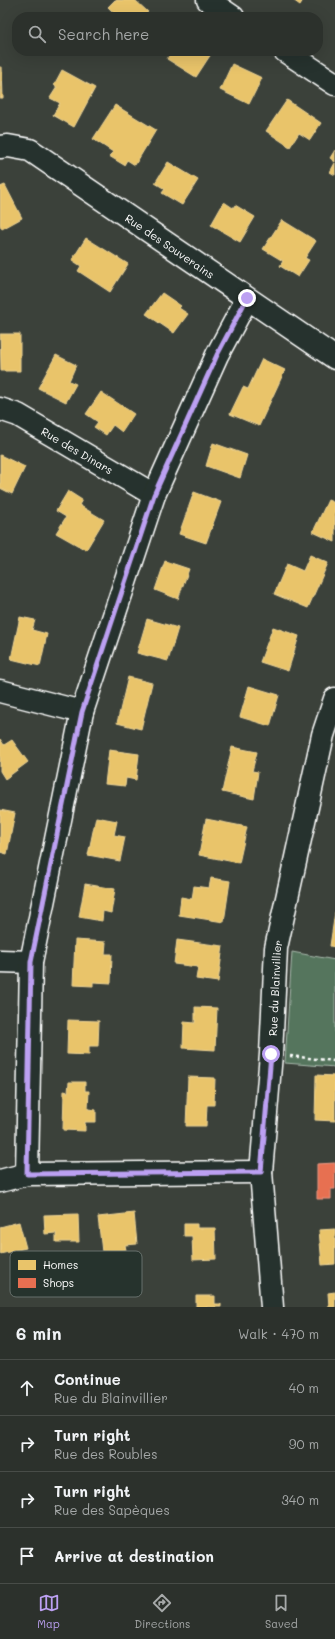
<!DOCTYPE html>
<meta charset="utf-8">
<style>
body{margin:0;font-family:Mali,sans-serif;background:#383d38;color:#f1f3f6}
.stop{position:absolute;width:12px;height:12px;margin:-9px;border:3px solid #bca0f2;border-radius:50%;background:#fff}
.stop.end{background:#bca0f2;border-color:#fff;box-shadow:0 1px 4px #0008}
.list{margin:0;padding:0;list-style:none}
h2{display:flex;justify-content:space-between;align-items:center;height:52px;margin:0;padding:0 16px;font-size:17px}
h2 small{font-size:13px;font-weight:400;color:#a6a9a9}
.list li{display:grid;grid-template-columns:26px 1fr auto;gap:12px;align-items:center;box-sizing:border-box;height:56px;padding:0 16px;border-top:1px solid #484c48}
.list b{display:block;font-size:15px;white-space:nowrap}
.list p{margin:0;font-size:13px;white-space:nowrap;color:#a6a9a9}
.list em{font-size:13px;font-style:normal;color:#a6a9a9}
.icon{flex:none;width:22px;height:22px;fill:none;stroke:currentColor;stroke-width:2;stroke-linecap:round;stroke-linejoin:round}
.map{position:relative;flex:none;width:335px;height:1307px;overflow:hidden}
.search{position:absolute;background:#2c312c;box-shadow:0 4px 16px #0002;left:12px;right:12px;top:12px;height:44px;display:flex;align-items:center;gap:10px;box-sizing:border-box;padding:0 14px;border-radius:16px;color:#a6a9a9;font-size:15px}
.sheet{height:276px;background:#2c312c}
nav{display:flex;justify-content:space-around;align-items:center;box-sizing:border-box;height:56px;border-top:1px solid #484c48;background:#2c312c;font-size:11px;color:#a6a9a9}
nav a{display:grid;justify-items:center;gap:2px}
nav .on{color:#bca0f2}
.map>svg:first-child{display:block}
.green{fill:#55755d;stroke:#aabaae}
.homes{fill:#e9c46a;stroke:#f0d697}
.shops{fill:#e76f51;stroke:#ee9a85}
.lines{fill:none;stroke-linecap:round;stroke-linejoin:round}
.minor-casing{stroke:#fff;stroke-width:25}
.path{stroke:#fff;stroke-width:2.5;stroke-dasharray:3 3;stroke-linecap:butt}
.minor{stroke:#26332d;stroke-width:22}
.route{stroke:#bca0f2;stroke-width:5}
.labels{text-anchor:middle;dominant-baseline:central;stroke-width:4;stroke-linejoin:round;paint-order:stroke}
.street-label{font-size:11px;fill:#fff;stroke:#26332d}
.key{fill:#26332d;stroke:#67706c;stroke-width:1}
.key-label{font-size:11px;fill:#fff}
</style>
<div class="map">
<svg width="335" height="1307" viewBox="0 0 335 1307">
<rect width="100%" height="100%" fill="#3b413a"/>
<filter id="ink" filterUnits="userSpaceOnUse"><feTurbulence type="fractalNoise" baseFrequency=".025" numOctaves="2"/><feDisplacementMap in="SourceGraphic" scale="8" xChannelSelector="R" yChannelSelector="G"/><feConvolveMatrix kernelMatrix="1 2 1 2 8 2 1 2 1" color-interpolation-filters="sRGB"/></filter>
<g filter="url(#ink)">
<path class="green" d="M 292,952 L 335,960 L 335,1067 L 285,1063 Z"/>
<g class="homes">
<path d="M 115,0 L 135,0 L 148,12 L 143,17 L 118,17 L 108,7 Z"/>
<path d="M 293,0 L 303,0 L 300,5 Z"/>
<path d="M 172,51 L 213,51 L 196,77 L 167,59 Z"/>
<path d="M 232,64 L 262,78 L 249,104 L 220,90 Z"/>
<path d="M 0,67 L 2,67 L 3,98 L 0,98 Z"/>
<path d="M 62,70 L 95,88 L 74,127 L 53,115 L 60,103 L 50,98 L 57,87 L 54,85 Z"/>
<path d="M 287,100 L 321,123 L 310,140 L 299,133 L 290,147 L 266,131 Z"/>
<path d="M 115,105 L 156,130 L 135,165 L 127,160 L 124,165 L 109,156 L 113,152 L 93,139 Z"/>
<path d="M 335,150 L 335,162 L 330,158 Z"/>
<path d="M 168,162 L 198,180 L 182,205 L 162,193 L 165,189 L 155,183 Z"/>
<path d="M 335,163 L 335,175 L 330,172 Z"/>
<path d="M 5,185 L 22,218 L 2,229 L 0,225 L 0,187 Z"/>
<path d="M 224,202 L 233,208 L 235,205 L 255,217 L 240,242 L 211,225 Z"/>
<path d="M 282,220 L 316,241 L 305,258 L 309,260 L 298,277 L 280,266 L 283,261 L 263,249 Z"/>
<path d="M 86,238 L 128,264 L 110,292 L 78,271 L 81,266 L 72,260 Z"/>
<path d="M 162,293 L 181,306 L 179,308 L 188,314 L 174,333 L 146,314 Z"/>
<path d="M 0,334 L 20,334 L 20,371 L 1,371 Z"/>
<path d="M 56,355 L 76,365 L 69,381 L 76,384 L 66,402 L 38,388 Z"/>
<path d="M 262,359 L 285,370 L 259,426 L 230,414 L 243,387 L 248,389 Z"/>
<path d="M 101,392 L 134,414 L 122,432 L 113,425 L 106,435 L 94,427 L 98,422 L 86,414 Z"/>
<path d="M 213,443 L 247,455 L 240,478 L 206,466 Z"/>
<path d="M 0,455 L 25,467 L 12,494 L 0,488 Z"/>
<path d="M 68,491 L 82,500 L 79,505 L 104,520 L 86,550 L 56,533 L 66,517 L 56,511 Z"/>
<path d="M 194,492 L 221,502 L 206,543 L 179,534 Z"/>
<path d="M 328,500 L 335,503 L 335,542 L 313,532 Z"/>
<path d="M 310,555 L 328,563 L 308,608 L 274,594 L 287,564 L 303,571 Z"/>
<path d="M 165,561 L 189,569 L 178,599 L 155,590 Z"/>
<path d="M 20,617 L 35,620 L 32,630 L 47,634 L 40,666 L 11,659 Z"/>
<path d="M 147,619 L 178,628 L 168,661 L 137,653 Z"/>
<path d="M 273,627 L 299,636 L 288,671 L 260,662 Z"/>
<path d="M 128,677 L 152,683 L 141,729 L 117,723 Z"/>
<path d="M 249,686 L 279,695 L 270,726 L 240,717 Z"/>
<path d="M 0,739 L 4,745 L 12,740 L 28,762 L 5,779 L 0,771 Z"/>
<path d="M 232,747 L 257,752 L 252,771 L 258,772 L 254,799 L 222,792 Z"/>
<path d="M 109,750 L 139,754 L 136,780 L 126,778 L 125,786 L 105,784 Z"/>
<path d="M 0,810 L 15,813 L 7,854 L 0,852 Z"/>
<path d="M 96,817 L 117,821 L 114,835 L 125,837 L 120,861 L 88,855 Z"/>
<path d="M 206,819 L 247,827 L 239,863 L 199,855 Z"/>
<path d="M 211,878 L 230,881 L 224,922 L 179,915 L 181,897 L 192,899 L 194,886 L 209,888 Z"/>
<path d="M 85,884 L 115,889 L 111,913 L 103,911 L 102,921 L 79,917 Z"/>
<path d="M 335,912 L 335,947 L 330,946 Z"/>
<path d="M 75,940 L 106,942 L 105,954 L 112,954 L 111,983 L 93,982 L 93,986 L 73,985 Z"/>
<path d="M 177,940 L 223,946 L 218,982 L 196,979 L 198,967 L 174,964 Z"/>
<path d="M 195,1007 L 217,1008 L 215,1050 L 183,1048 L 184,1022 L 195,1023 Z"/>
<path d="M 68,1020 L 99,1021 L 98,1046 L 89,1046 L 89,1055 L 67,1054 Z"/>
<path d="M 316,1075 L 335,1076 L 335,1121 L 315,1120 Z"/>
<path d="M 188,1077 L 215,1078 L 214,1105 L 207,1105 L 206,1126 L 186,1126 Z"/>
<path d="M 69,1082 L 85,1082 L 85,1091 L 89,1091 L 88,1109 L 96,1110 L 96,1122 L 85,1122 L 85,1131 L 63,1130 L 64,1091 L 68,1092 Z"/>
<path d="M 134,1213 L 137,1244 L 125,1245 L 126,1250 L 102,1252 L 98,1217 Z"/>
<path d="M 78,1214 L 79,1242 L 56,1242 L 56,1233 L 45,1234 L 44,1215 Z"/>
<path d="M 19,1222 L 26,1248 L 0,1254 L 0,1227 Z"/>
<path d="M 184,1224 L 197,1224 L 197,1228 L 215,1228 L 216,1259 L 193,1260 L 192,1236 L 184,1236 Z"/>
<path d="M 335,1229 L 335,1264 L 322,1265 L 319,1230 Z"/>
<path d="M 335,1292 L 335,1307 L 329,1307 L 328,1293 Z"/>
<path d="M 196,1296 L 215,1296 L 215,1304 L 221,1304 L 221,1307 L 196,1307 Z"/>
</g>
<path class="shops" d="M 335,1163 L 335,1189 L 331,1189 L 331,1199 L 317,1199 L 317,1164 Z"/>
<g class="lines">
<defs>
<g id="minor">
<path d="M 208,0 L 233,17"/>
<path d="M 285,51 L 335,84"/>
<path id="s1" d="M 0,147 L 8,146 L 30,150 L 335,358"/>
<path id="s2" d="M 0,409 L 18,415 L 154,495"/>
<path d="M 0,691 L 82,712"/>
<path d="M 0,961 L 31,962"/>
<path d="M 27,1174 L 31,962 L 82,712 L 154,495 L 217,355 L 247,299"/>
<path d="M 0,1181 L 27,1174 L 261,1172"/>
<path id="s3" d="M 272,1307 L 261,1172 L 271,1054 L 276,948 L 323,735 L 335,699"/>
</g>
</defs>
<use href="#minor" class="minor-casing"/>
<path class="path" d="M 290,1056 L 335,1061"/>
<use href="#minor" class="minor"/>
</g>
</g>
<g class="lines" filter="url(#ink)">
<path class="route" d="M 247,298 L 217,355 L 154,495 L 82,712 L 31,962 L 27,1174 L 261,1172 L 271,1054"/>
</g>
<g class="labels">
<g class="street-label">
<text stroke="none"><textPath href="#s1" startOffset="200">Rue des Souverains</textPath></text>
<text stroke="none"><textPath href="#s2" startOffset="88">Rue des Dinars</textPath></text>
<text stroke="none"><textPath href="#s3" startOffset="320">Rue du Blainvillier</textPath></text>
</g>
</g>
<rect x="10" y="1251" width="132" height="46" rx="6" class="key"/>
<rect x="18" y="1260" width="18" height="10" fill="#e9c46a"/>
<rect x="18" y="1278" width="18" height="10" fill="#e76f51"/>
<g class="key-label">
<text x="43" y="1269">Homes</text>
<text x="43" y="1287">Shops</text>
</g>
</svg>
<div class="stop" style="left:271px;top:1054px"></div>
<div class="stop end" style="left:247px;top:298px"></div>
<div class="search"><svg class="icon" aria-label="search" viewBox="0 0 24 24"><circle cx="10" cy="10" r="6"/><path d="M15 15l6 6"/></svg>Search here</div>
</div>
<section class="sheet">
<h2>6 min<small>Walk · 470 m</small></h2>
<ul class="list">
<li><svg class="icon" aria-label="ahead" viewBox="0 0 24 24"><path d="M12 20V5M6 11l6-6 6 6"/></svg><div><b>Continue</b><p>Rue du Blainvillier</p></div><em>40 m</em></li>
<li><svg class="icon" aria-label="right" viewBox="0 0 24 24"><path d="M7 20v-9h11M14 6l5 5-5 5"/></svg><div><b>Turn right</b><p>Rue des Roubles</p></div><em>90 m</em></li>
<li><svg class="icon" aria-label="right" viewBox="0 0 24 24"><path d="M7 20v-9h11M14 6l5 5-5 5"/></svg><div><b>Turn right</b><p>Rue des Sapèques</p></div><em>340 m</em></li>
<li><svg class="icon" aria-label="arrive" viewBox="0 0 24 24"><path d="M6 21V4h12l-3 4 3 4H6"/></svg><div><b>Arrive at destination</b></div></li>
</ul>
</section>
<nav>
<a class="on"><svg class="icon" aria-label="map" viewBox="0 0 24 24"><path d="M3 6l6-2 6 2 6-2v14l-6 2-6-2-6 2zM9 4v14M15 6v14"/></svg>Map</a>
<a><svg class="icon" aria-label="directions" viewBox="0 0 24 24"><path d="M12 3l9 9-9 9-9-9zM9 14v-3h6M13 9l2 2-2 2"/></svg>Directions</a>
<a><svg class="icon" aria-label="saved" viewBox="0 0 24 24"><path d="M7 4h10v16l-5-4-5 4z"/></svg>Saved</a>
</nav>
